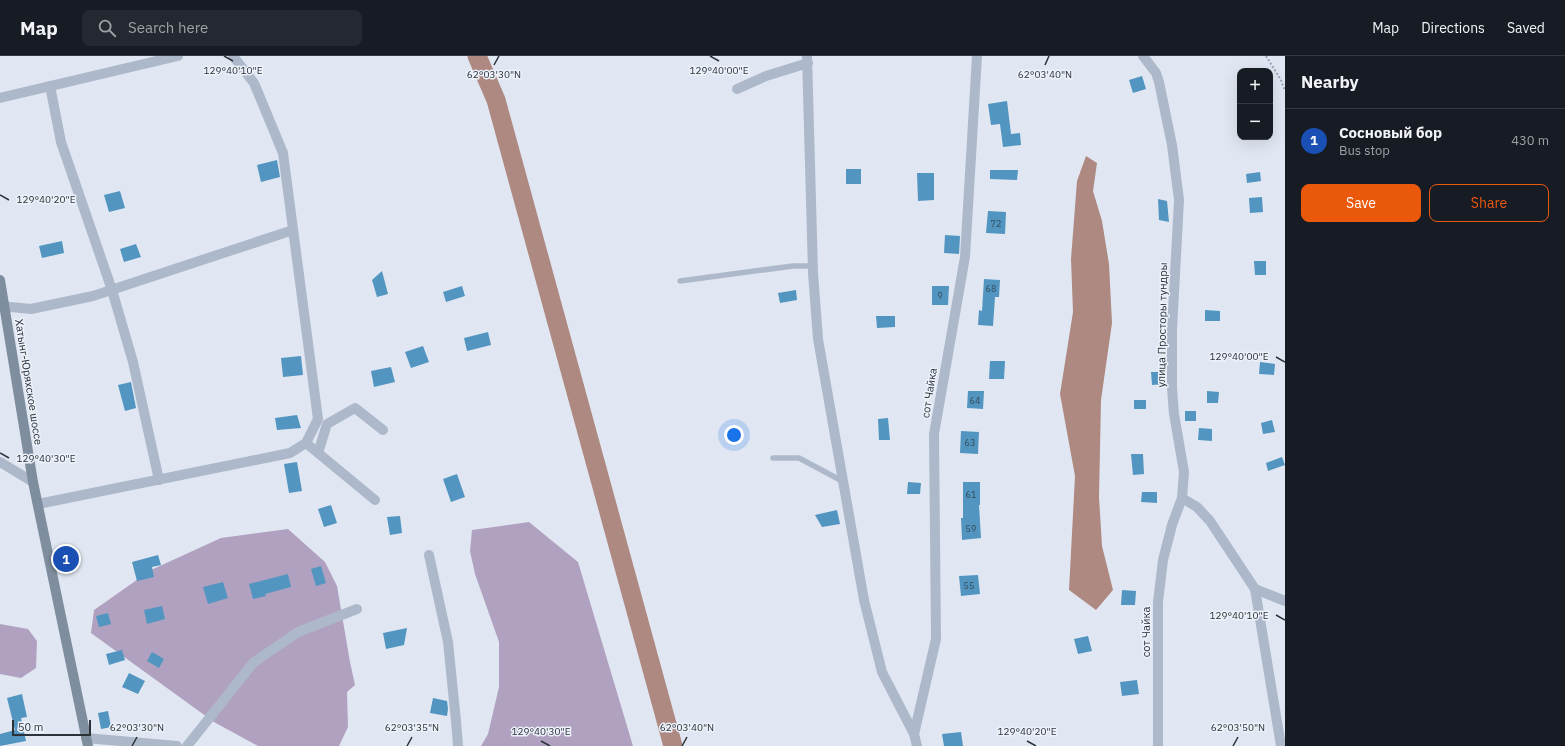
<!DOCTYPE html>
<meta charset="utf-8">
<style>
body{margin:0;font-family:"IBM Plex Sans",sans-serif;background:#242831;color:#f1f3f6}
.controls{position:absolute;right:12px;top:12px;display:grid;overflow:hidden;border-radius:8px;box-shadow:0 4px 16px #0002}
.controls button{width:36px;height:36px;display:grid;place-items:center;padding:0;border:0;border-bottom:1px solid #363941;background:#171b24;color:#f1f3f6;font:20px sans-serif}
.scale{position:absolute;left:12px;bottom:10px;width:79px;box-sizing:border-box;padding-left:4px;border:2px solid #2b3339;border-top:0;font-size:11px;line-height:14px;white-space:nowrap;color:#2b3339;-webkit-text-stroke:3px #edf1fa;paint-order:stroke}
.you{position:absolute;left:734px;top:379px;width:14px;height:14px;margin:-10px;border:3px solid #fff;border-radius:50%;background:#1a73e8;box-shadow:0 0 0 6px #1a73e833}
.badge{display:grid;place-items:center;width:26px;height:26px;border-radius:50%;background:#ea580c;color:#fff;font-size:13px;font-weight:700}
.pin{position:absolute;translate:-50% -50%;border:2px solid #fff;box-shadow:0 1px 4px #0006}
.list{margin:0;padding:0;list-style:none}
h2{display:flex;justify-content:space-between;align-items:center;height:52px;margin:0;padding:0 16px;font-size:17px}
h2 small{font-size:13px;font-weight:400;color:#9ea1a6}
.list li{display:grid;grid-template-columns:26px 1fr auto;gap:12px;align-items:center;box-sizing:border-box;height:64px;padding:0 16px;border-top:1px solid #363941}
.list b{display:block;font-size:15px;white-space:nowrap}
.list p{margin:0;font-size:13px;white-space:nowrap;color:#9ea1a6}
.list em{font-size:13px;font-style:normal;color:#9ea1a6}
.actions{display:flex;gap:8px;padding:12px 16px}
.actions a{flex:1;padding:9px 0;border:1px solid #ea580c;border-radius:8px;text-align:center;font-size:14px;color:#ea580c}
.actions .main{background:#ea580c;color:#fff}
.icon{flex:none;width:22px;height:22px;fill:none;stroke:currentColor;stroke-width:2;stroke-linecap:round;stroke-linejoin:round}
.map{position:relative;flex:none;width:1285px;height:690px;overflow:hidden}
header{display:flex;align-items:center;gap:24px;box-sizing:border-box;height:56px;padding:0 20px;background:#171b24;border-bottom:1px solid #363941}
header strong{font-size:19px}
nav{display:flex;gap:22px;margin-inline-start:auto;font-size:14px}
.search{width:280px;height:36px;background:#242831;display:flex;align-items:center;gap:10px;box-sizing:border-box;padding:0 14px;border-radius:8px;color:#9ea1a6;font-size:15px}
main{display:flex}
aside{flex:1;background:#171b24}
.map>svg:first-child{display:block}
.green{fill:#b1a1c1}
.water{fill:#ae8981}
.lines{fill:none;stroke-linecap:round;stroke-linejoin:round}
.river{stroke:#ae8981;stroke-width:19}
.building{fill:#5195c0}
.path{stroke:#97a4b6;stroke-width:2;stroke-dasharray:2 2;stroke-linecap:butt}
.lane{stroke:#adb9ca;stroke-width:5.5}
.street{stroke:#adb9ca;stroke-width:10}
.secondary{stroke:#7e8e9e;stroke-width:10}
.ticks{fill:none;stroke:#2b3339;stroke-width:1.5}
.labels{text-anchor:middle;dominant-baseline:central;stroke-width:3;stroke-linejoin:round;paint-order:stroke}
.number-label{font-size:9px;fill:#344c5b}
.street-label{font-size:11px;fill:#2b3339;stroke:#edf1fa}
.ticks-label{font-size:10px;text-anchor:middle;fill:#2b3339;stroke:#edf1fa;stroke-width:3;stroke-linejoin:round;paint-order:stroke}
</style>
<header>
<strong>Map</strong>
<div class="search"><svg class="icon" aria-label="search" viewBox="0 0 24 24"><circle cx="10" cy="10" r="6"/><path d="M15 15l6 6"/></svg>Search here</div>
<nav><a>Map</a><a>Directions</a><a>Saved</a></nav>
</header>
<main>
<div class="map">
<svg width="1285" height="690" viewBox="0 0 1285 690">
<rect width="100%" height="100%" fill="#e1e7f2"/>
<g class="green">
<path d="M 529,466 L 578,506 L 633,690 L 481,690 L 488,678 L 499,631 L 499,586 L 475,518 L 470,495 L 472,474 Z"/>
<path d="M 288,473 L 325,506 L 337,530 L 350,606 L 355,629 L 347,636 L 348,671 L 339,690 L 258,690 L 214,666 L 91,577 L 94,554 L 151,514 L 221,482 Z"/>
<path d="M 0,568 L 28,573 L 37,585 L 36,612 L 21,622 L 0,618 Z"/>
</g>
<path class="water" d="M 1086,100 L 1097,107 L 1093,135 L 1102,165 L 1109,208 L 1112,267 L 1101,344 L 1099,441 L 1102,490 L 1113,534 L 1096,554 L 1069,534 L 1075,420 L 1060,338 L 1073,256 L 1071,203 L 1077,125 Z"/>
<g class="lines">
<path class="river" d="M 477,0 L 496,44 L 673,690"/>
</g>
<g class="building">
<path d="M 1142,20 L 1146,33 L 1133,37 L 1129,24 Z"/>
<path d="M 1007,45 L 1011,78 L 1020,77 L 1021,89 L 1003,91 L 1000,68 L 991,69 L 988,48 Z"/>
<path d="M 277,104 L 280,121 L 261,126 L 257,109 Z"/>
<rect x="846" y="113" width="15" height="15"/>
<path d="M 990,114 L 1018,114 L 1017,124 L 990,123 Z"/>
<path d="M 1260,116 L 1261,125 L 1247,127 L 1246,118 Z"/>
<path d="M 917,117 L 934,117 L 934,144 L 918,145 Z"/>
<path d="M 120,135 L 125,152 L 109,156 L 104,139 Z"/>
<path d="M 1262,141 L 1263,156 L 1250,157 L 1249,142 Z"/>
<path d="M 1158,143 L 1167,145 L 1169,166 L 1159,164 Z"/>
<path d="M 988,155 L 1006,156 L 1005,178 L 986,177 Z"/>
<path d="M 945,179 L 960,180 L 959,198 L 944,197 Z"/>
<path d="M 62,185 L 64,197 L 42,202 L 39,190 Z"/>
<path d="M 136,188 L 141,201 L 124,206 L 120,193 Z"/>
<path d="M 1254,205 L 1266,205 L 1266,219 L 1255,219 Z"/>
<path d="M 382,215 L 388,238 L 377,241 L 372,224 Z"/>
<path d="M 984,223 L 1000,224 L 999,241 L 995,241 L 993,270 L 978,269 L 979,254 L 982,255 Z"/>
<path d="M 462,230 L 465,240 L 446,246 L 443,236 Z"/>
<path d="M 932,230 L 949,230 L 948,249 L 932,249 Z"/>
<path d="M 796,234 L 797,244 L 780,247 L 778,237 Z"/>
<path d="M 1205,254 L 1220,255 L 1220,265 L 1205,265 Z"/>
<path d="M 876,260 L 895,260 L 895,271 L 877,272 Z"/>
<path d="M 488,276 L 491,289 L 467,295 L 464,282 Z"/>
<path d="M 423,290 L 429,306 L 411,312 L 405,296 Z"/>
<path d="M 301,300 L 303,319 L 283,321 L 281,302 Z"/>
<path d="M 990,305 L 1005,305 L 1004,323 L 989,323 Z"/>
<path d="M 1260,306 L 1275,308 L 1274,319 L 1259,318 Z"/>
<path d="M 391,311 L 395,326 L 374,331 L 371,315 Z"/>
<path d="M 1151,316 L 1163,316 L 1164,328 L 1152,329 Z"/>
<path d="M 131,326 L 136,352 L 125,355 L 118,329 Z"/>
<path d="M 968,335 L 984,335 L 983,353 L 967,352 Z"/>
<path d="M 1207,335 L 1219,336 L 1218,347 L 1207,347 Z"/>
<rect x="1134" y="344" width="12" height="9"/>
<rect x="1185" y="355" width="11" height="10"/>
<path d="M 297,359 L 301,372 L 277,374 L 275,362 Z"/>
<path d="M 888,362 L 890,384 L 879,384 L 878,363 Z"/>
<path d="M 1272,364 L 1275,376 L 1263,378 L 1261,367 Z"/>
<path d="M 1199,372 L 1212,373 L 1212,385 L 1198,384 Z"/>
<path d="M 961,375 L 979,376 L 978,398 L 960,397 Z"/>
<path d="M 1131,398 L 1143,398 L 1144,418 L 1133,419 Z"/>
<path d="M 1282,401 L 1285,409 L 1268,415 L 1266,407 Z"/>
<path d="M 297,406 L 302,435 L 289,437 L 284,408 Z"/>
<path d="M 457,418 L 465,441 L 451,446 L 443,423 Z"/>
<path d="M 908,426 L 921,427 L 920,438 L 907,438 Z"/>
<path d="M 963,426 L 980,426 L 980,449 L 979,449 L 981,482 L 962,484 L 961,462 L 963,462 Z"/>
<path d="M 1142,436 L 1157,436 L 1157,447 L 1141,446 Z"/>
<path d="M 331,449 L 337,467 L 324,471 L 318,453 Z"/>
<path d="M 837,454 L 840,468 L 822,471 L 815,459 Z"/>
<path d="M 400,460 L 402,477 L 390,479 L 387,461 Z"/>
<path d="M 158,499 L 161,509 L 152,511 L 154,521 L 137,525 L 132,506 Z"/>
<path d="M 321,510 L 326,527 L 316,530 L 311,513 Z"/>
<path d="M 288,518 L 291,531 L 265,538 L 266,540 L 253,543 L 249,528 Z"/>
<path d="M 978,519 L 980,538 L 961,540 L 959,520 Z"/>
<path d="M 223,526 L 228,542 L 208,548 L 203,531 Z"/>
<path d="M 1122,534 L 1136,535 L 1135,549 L 1121,549 Z"/>
<path d="M 162,550 L 165,563 L 147,568 L 144,554 Z"/>
<path d="M 108,557 L 111,568 L 99,571 L 96,560 Z"/>
<path d="M 407,572 L 404,589 L 386,593 L 383,577 Z"/>
<path d="M 1088,580 L 1092,595 L 1078,598 L 1074,583 Z"/>
<path d="M 122,594 L 125,604 L 109,609 L 106,598 Z"/>
<path d="M 152,596 L 164,603 L 159,612 L 147,605 Z"/>
<path d="M 129,617 L 145,625 L 138,638 L 122,631 Z"/>
<path d="M 1137,624 L 1139,638 L 1122,640 L 1120,626 Z"/>
<path d="M 22,638 L 27,661 L 21,662 L 26,685 L 0,690 L 0,678 L 15,674 L 7,642 Z"/>
<path d="M 433,642 L 447,645 L 448,653 L 447,660 L 430,657 Z"/>
<path d="M 108,655 L 111,671 L 101,673 L 98,657 Z"/>
<path d="M 961,676 L 963,690 L 944,690 L 942,678 Z"/>
</g>
<g class="lines">
<path class="path" d="M 1266,0 L 1281,24 L 1285,35"/>
<g class="lane">
<path d="M 680,225 L 793,210 L 813,210"/>
<path d="M 773,402 L 799,402 L 844,426"/>
</g>
<g class="street">
<path d="M 807,0 L 813,217 L 818,283 L 864,544 L 882,616 L 914,678 L 917,690"/>
<path d="M 1143,0 L 1156,17 L 1159,26 L 1172,89 L 1179,144 L 1172,274 L 1172,332 L 1174,358 L 1184,416 L 1182,442 L 1172,469 L 1163,504 L 1158,546 L 1158,690"/>
<path d="M 50,30 L 61,86 L 112,234 L 133,306 L 159,424"/>
<path d="M 737,33 L 766,20 L 808,7"/>
<path d="M 0,42 L 178,0"/>
<path d="M 0,250 L 31,253 L 93,240 L 293,174"/>
<path d="M 306,387 L 375,444"/>
<path d="M 318,397 L 327,368 L 355,352 L 383,374"/>
<path d="M 0,406 L 33,426"/>
<path d="M 1182,442 L 1197,451 L 1210,465 L 1255,533 L 1285,545"/>
<path d="M 38,448 L 290,397 L 306,387 L 318,363 L 283,97 L 254,27 L 233,0"/>
<path d="M 429,499 L 448,586 L 456,665 L 458,690"/>
<path d="M 1255,533 L 1281,690"/>
<path d="M 914,678 L 936,583 L 934,378 L 965,201 L 977,0"/>
<path d="M 86,682 L 177,690"/>
<path d="M 187,690 L 253,607 L 298,576 L 357,553"/>
</g>
<path class="secondary" d="M 0,224 L 33,426 L 88,690"/>
</g>
<path class="ticks" d="M 224,0 L 233,5M 710,0 L 719,5M 494,9 L 499,0M 1045,9 L 1049,0M 0,139 L 9,144M 1276,301 L 1285,306M 0,397 L 9,402M 1276,559 L 1285,564M 541,685 L 550,690M 1027,685 L 1036,690M 132,690 L 137,681M 407,690 L 412,681M 682,690 L 687,681M 1233,690 L 1238,681"/>
<g class="labels">
<g class="number-label">
<text x="996" y="167">72</text>
<text x="991" y="232">68</text>
<text x="940" y="239">9</text>
<text x="975" y="344">64</text>
<text x="970" y="386">63</text>
<text x="971" y="438">61</text>
<text x="971" y="472">59</text>
<text x="969" y="529">55</text>
</g>
<g class="street-label">
<text transform="translate(1162 269) rotate(-89)">улица Просторы тундры</text>
<text transform="translate(29 326) rotate(81)">Хатынг-Юряхское шоссе</text>
<text transform="translate(929 337) rotate(-81)">сот Чайка</text>
<text transform="translate(1146 576) rotate(-90)">сот Чайка</text>
</g>
</g>
<g class="ticks-label">
<text x="719" y="18">129°40'00"E</text>
<text x="233" y="18">129°40'10"E</text>
<text x="494" y="22">62°03'30"N</text>
<text x="1045" y="22">62°03'40"N</text>
<text x="46" y="147">129°40'20"E</text>
<text x="1239" y="304">129°40'00"E</text>
<text x="46" y="406">129°40'30"E</text>
<text x="1239" y="563">129°40'10"E</text>
<text x="137" y="675">62°03'30"N</text>
<text x="412" y="675">62°03'35"N</text>
<text x="687" y="675">62°03'40"N</text>
<text x="1238" y="675">62°03'50"N</text>
<text x="541" y="679">129°40'30"E</text>
<text x="1027" y="679">129°40'20"E</text>
</g>
</svg>
<div class="controls">
<button>+</button>
<button>−</button>
</div>
<div class="scale">50 m</div>
<div class="you"></div>
<div class="pin badge" style="left:66px;top:503px;background:#1a4fb4">1</div>
</div>
<aside>
<h2>Nearby<small></small></h2>
<ul class="list">
<li><span class="badge" style="background:#1a4fb4">1</span><div><b>Сосновый бор</b><p>Bus stop</p></div><em>430 m</em></li>
</ul>
<div class="actions"><a class="main">Save</a><a>Share</a></div>
</aside>
</main>
